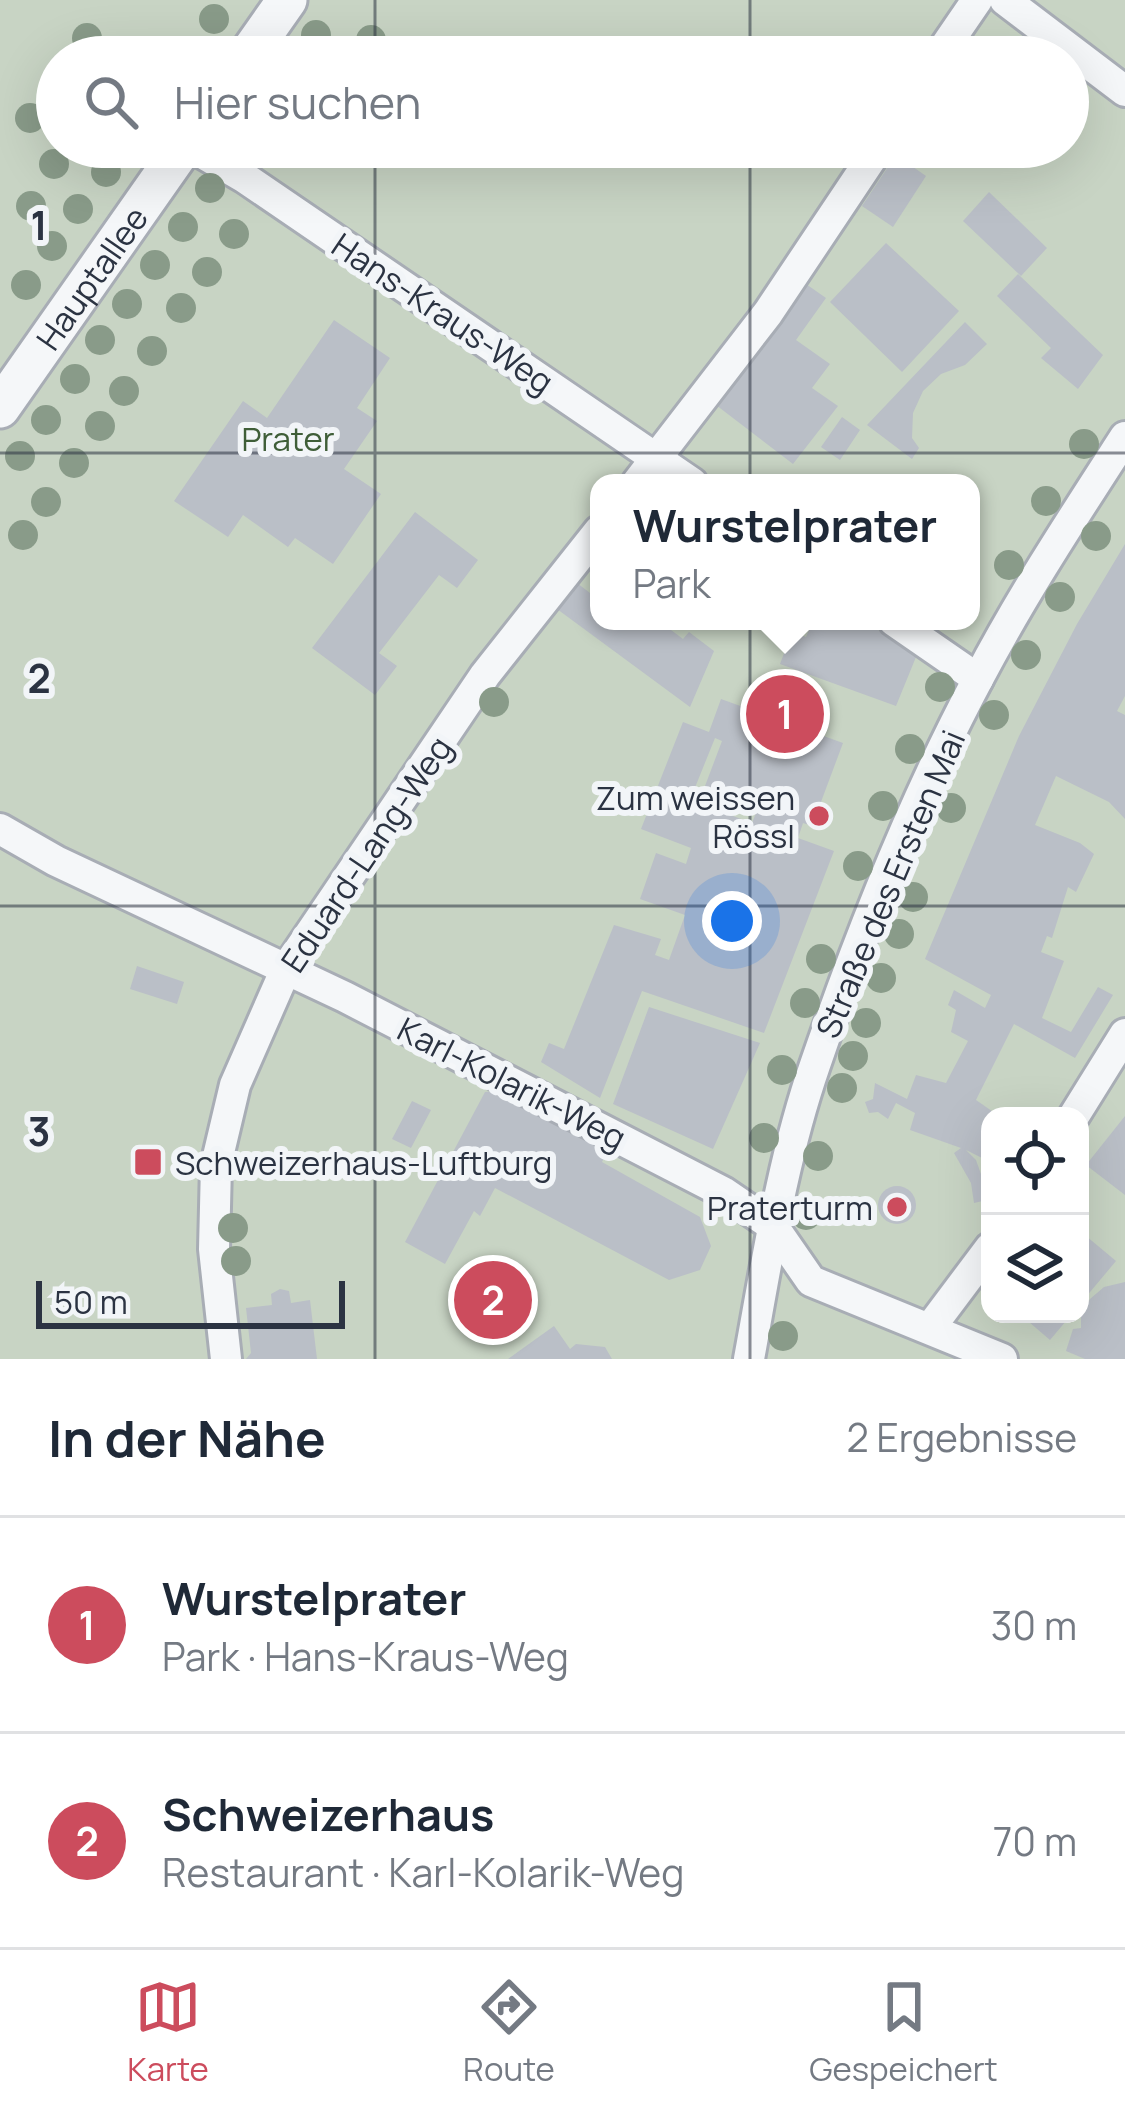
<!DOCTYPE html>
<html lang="de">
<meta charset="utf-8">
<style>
body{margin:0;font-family:Manrope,sans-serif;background:#f2f2f3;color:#1f2937}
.controls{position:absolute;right:36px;bottom:36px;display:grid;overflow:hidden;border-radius:24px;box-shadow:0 12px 48px #0002}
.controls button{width:108px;height:108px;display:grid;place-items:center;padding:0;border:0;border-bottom:3px solid #e0e1e3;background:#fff;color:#1f2937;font:60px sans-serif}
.scale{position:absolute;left:36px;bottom:30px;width:309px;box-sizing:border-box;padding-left:12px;border:6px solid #2b3342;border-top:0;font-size:33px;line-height:42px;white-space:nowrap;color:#2b3342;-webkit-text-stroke:9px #f2f5f8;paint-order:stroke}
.you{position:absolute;left:732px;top:921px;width:42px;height:42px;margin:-30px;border:9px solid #fff;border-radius:50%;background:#1a73e8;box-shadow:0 0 0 18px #1a73e833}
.badge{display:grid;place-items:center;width:78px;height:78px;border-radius:50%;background:#cc4c5d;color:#fff;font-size:39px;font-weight:700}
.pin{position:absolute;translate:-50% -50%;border:6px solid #fff;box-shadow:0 3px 12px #0006}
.popup{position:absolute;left:590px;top:474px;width:390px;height:156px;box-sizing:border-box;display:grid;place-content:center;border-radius:24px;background:#fff;filter:drop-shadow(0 3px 9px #0005);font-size:39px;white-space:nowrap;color:#747a83}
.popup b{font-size:45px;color:#1f2937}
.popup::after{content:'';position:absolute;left:50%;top:100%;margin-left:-24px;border:24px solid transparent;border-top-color:#fff}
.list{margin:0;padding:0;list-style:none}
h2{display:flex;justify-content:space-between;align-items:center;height:156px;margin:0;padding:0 48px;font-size:51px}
h2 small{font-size:39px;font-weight:400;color:#747a83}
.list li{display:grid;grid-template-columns:78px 1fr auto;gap:36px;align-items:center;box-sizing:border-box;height:216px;padding:0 48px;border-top:3px solid #e0e1e3}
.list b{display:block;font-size:45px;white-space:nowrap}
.list p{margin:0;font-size:39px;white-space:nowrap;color:#747a83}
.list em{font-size:39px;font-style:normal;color:#747a83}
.icon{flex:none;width:66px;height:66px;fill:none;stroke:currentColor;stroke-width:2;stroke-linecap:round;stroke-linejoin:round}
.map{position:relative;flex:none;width:1125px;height:1359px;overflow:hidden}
.search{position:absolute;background:#fff;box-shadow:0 12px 48px #0002;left:36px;right:36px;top:36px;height:132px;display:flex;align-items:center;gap:30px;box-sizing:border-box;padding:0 42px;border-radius:66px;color:#747a83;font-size:45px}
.sheet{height:588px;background:#fff}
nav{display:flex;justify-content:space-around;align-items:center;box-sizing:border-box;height:168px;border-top:3px solid #e0e1e3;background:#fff;font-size:33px;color:#747a83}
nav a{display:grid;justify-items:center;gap:6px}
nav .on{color:#cc4c5d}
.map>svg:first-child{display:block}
.green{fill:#c8d4c4;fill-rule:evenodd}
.building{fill:#babfc7;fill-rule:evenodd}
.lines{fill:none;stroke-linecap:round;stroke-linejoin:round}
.pedestrian-casing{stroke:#a8adb5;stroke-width:36}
.minor-casing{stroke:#a8adb5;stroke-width:45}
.pedestrian{stroke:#f5f7f9;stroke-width:30}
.minor{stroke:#f5f7f9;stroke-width:39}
.tree{fill:#899b89}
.grid{fill:none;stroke:#2b3342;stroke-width:3;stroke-opacity:0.55}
.poi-dot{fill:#cc4c5d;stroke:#f2f5f8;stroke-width:4.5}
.labels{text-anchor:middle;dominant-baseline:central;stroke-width:12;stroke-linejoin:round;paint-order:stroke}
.street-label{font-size:33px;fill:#2b3342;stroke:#f2f5f8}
.park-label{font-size:33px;fill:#3f5e38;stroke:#f2f5f8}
.poi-label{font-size:33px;fill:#2b3342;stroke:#f2f5f8;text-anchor:end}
.grid-label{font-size:39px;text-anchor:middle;font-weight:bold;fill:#2b3342;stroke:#f2f5f8;stroke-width:12;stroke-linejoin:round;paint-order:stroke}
</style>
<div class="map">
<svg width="1125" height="1359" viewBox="0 0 1125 1359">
<rect width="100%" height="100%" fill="#e3e6eb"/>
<path class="green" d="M 0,0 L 1125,0 L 1125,1359 L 0,1359 ZM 57,57 L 1068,57 L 1068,147 L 57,147 ZM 599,483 L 971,483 L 971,621 L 599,621 ZM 990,1116 L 1080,1116 L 1080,1314 L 990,1314 Z"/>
<g class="building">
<path d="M 896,155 L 926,176 L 893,227 L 862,206 Z"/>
<path d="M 989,192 L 1047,248 L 1021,276 L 963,221 Z"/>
<path d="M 886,243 L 959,311 L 902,372 L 830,302 Z"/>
<path d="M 1018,274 L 1103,355 L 1078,389 L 1041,358 L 1051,348 L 997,296 Z"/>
<path d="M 806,284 L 826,298 L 796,340 L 830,364 L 812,388 L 838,406 L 793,464 L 716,405 Z"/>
<path d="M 334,320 L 390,358 L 357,408 L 377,421 L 344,469 L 381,494 L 333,564 L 295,538 L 288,547 L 243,515 L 228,537 L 174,501 L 243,401 L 267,418 Z"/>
<path d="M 965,322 L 987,344 L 965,365 L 941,374 L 923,391 L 913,413 L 912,438 L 919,448 L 912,459 L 867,425 Z"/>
<path d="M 842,417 L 860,430 L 840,460 L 821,447 Z"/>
<path d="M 415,512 L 478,560 L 457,588 L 439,575 L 379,653 L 397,666 L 375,695 L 312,648 Z"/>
<path d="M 1125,544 L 1125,696 L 1117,711 L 1125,715 L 1125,819 L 1109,802 L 1056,776 L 1035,825 L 1080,843 L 1094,854 L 1076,892 L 1068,887 L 1052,938 L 1047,936 L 1041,952 L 1064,961 L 1042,1018 L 1071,1032 L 1098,987 L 1113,995 L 1075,1058 L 1014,1024 L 976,1100 L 999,1116 L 990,1116 L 990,1162 L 966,1150 L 976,1160 L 987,1191 L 987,1200 L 974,1203 L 971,1183 L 954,1153 L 961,1148 L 910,1130 L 915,1113 L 896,1103 L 888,1119 L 878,1112 L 869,1113 L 865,1102 L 873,1099 L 875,1083 L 907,1099 L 916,1075 L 946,1083 L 968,1041 L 951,1032 L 956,1010 L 948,1005 L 954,990 L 985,1008 L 991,995 L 925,959 L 1019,736 L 1077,624 Z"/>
<path d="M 577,583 L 599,600 L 599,621 L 659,621 L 683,639 L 689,632 L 714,651 L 690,707 L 557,609 Z"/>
<path d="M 813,621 L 865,621 L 916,657 L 896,706 L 780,664 L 792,632 L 806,637 Z"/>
<path d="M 721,699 L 843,743 L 812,826 L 803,823 L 798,838 L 834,851 L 764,1033 L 642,991 L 600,1098 L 541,1062 L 549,1043 L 564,1049 L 614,925 L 661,939 L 655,955 L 669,960 L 685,915 L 640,899 L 656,853 L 686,864 L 691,848 L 641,829 L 683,722 L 709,732 ZM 715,738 L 722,741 L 705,786 L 758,808 L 752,823 L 690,800 Z"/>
<path d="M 137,966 L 184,982 L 177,1004 L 130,989 Z"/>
<path d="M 649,1007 L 760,1043 L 713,1149 L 613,1104 Z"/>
<path d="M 513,1089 L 612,1141 L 602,1162 L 700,1217 L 711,1246 L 700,1270 L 669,1280 L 495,1188 L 480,1216 L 474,1211 L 445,1264 L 405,1242 L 485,1092 Z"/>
<path d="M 412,1101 L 431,1110 L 411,1148 L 392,1139 Z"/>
<path d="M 1125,1116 L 1125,1195 L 1086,1165 Z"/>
<circle cx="897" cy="1205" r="19"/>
<path d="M 1080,1231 L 1116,1261 L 1080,1304 Z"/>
<path d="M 1125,1282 L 1125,1359 L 1085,1359 L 1066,1351 L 1073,1329 L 1081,1328 L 1081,1316 L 1090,1299 L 1104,1287 Z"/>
<path d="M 280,1289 L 289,1291 L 291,1303 L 310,1300 L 317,1359 L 246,1359 L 251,1353 L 246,1308 L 272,1305 L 271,1294 Z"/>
<path d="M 993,1314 L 1072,1314 L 1050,1340 L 1022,1316 L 1016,1323 Z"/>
<path d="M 554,1326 L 570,1349 L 576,1344 L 605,1347 L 612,1359 L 508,1359 Z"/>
</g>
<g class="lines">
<defs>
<g id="pedestrian">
<path d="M 1005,0 L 1125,91"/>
<path d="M 938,57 L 977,0"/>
<path d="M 192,147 L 245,178 L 692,483"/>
<path d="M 637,483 L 768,313 L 879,147"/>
<path d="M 894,621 L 978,679"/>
<path d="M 0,829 L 56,861 L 345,997 L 723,1192 L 773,1226 L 811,1281 L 1002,1359"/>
<path d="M 1074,1116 L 1125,1034"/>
<path d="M 930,1328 L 990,1248"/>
<path d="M 226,1359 L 214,1249 L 216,1165 L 235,1085 L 285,971 L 485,675 L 599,531"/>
<path d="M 749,1359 C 767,1261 782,1160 815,1065 C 860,934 913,801 978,679 C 1022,595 1074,516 1125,437"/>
</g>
<g id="minor">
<path d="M 247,57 L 287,0"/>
<path id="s1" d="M 0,408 L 183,147"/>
</g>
</defs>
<use href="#pedestrian" class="pedestrian-casing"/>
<use href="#minor" class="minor-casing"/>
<use href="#pedestrian" class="pedestrian"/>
<use href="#minor" class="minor"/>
</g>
<g class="tree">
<circle cx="214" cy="19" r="15"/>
<circle cx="316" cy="35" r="15"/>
<circle cx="87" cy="38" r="15"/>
<circle cx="371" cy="40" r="15"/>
<circle cx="30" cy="118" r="15"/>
<circle cx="54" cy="164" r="15"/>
<circle cx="106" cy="172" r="15"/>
<circle cx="210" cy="188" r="15"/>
<circle cx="31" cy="206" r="15"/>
<circle cx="78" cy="209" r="15"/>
<circle cx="183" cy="227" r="15"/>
<circle cx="234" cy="234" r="15"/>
<circle cx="52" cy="246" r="15"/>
<circle cx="155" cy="265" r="15"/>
<circle cx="207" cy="272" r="15"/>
<circle cx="26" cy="285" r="15"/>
<circle cx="127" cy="304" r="15"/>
<circle cx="181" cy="308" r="15"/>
<circle cx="100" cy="340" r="15"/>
<circle cx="152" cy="351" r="15"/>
<circle cx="75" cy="379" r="15"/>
<circle cx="124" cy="391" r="15"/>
<circle cx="46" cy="420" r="15"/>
<circle cx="100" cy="426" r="15"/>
<circle cx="1084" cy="444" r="15"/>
<circle cx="20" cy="456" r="15"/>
<circle cx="74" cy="463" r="15"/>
<circle cx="1046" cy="501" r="15"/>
<circle cx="46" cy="502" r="15"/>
<circle cx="23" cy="535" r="15"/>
<circle cx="1096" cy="536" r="15"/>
<circle cx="1009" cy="565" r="15"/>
<circle cx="1060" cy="597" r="15"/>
<circle cx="1026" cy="655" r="15"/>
<circle cx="940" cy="687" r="15"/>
<circle cx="494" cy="702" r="15"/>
<circle cx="994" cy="715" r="15"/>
<circle cx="910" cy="749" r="15"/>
<circle cx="883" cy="806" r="15"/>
<circle cx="951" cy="808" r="15"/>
<circle cx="858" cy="866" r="15"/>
<circle cx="913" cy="897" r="15"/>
<circle cx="899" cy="934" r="15"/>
<circle cx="821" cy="959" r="15"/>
<circle cx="881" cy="978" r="15"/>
<circle cx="805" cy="1003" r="15"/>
<circle cx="866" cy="1023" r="15"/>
<circle cx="853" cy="1056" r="15"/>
<circle cx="782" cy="1070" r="15"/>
<circle cx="842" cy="1088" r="15"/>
<circle cx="764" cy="1138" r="15"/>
<circle cx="818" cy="1156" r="15"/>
<circle cx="806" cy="1215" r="15"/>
<circle cx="233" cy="1228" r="15"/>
<circle cx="236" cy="1261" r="15"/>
<circle cx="783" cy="1336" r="15"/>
</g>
<path class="grid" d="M 375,0 L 375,57M 750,0 L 750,57M 375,147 L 375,1359M 750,147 L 750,1359M 0,453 L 1125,453M 0,906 L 1125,906"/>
<g class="poi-dot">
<circle cx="819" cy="816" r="12"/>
<rect x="133" y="1147" width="30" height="30" rx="6"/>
<circle cx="897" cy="1207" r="12"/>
</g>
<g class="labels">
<g class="street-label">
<text stroke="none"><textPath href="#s1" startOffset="159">Hauptallee</textPath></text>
<text transform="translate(443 313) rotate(34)">Hans-Kraus-Weg</text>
<text transform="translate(366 854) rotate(-56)">Eduard-Lang-Weg</text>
<text transform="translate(890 884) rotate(-67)">Straße des Ersten Mai</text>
<text transform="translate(512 1083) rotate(27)">Karl-Kolarik-Weg</text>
</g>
<g class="park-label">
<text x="288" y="438">Prater</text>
</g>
<g class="poi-label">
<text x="795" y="797">Zum weissen<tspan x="795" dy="38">Rössl</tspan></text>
<text x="175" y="1162" text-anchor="start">Schweizerhaus-Luftburg</text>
<text x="873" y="1207">Praterturm</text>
</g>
</g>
<g class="grid-label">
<text x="39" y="240">1</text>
<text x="39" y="693">2</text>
<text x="39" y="1146">3</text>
</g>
</svg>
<div class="controls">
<button><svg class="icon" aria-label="locate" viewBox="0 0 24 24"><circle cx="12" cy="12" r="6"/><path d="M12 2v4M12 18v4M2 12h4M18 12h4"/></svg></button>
<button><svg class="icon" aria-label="layers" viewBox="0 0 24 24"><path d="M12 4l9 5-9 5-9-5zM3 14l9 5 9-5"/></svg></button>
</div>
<div class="scale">50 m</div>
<div class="you"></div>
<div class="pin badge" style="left:785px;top:714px">1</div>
<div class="popup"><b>Wurstelprater</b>Park</div>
<div class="pin badge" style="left:493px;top:1300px">2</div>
<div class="search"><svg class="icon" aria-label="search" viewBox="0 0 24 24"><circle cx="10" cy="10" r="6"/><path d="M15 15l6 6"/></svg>Hier suchen</div>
</div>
<section class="sheet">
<h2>In der Nähe<small>2 Ergebnisse</small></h2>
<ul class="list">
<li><span class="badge">1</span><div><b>Wurstelprater</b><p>Park · Hans-Kraus-Weg</p></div><em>30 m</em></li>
<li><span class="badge">2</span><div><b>Schweizerhaus</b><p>Restaurant · Karl-Kolarik-Weg</p></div><em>70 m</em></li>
</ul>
</section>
<nav>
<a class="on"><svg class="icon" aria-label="map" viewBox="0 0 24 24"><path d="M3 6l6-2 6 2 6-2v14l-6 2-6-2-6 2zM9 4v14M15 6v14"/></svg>Karte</a>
<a><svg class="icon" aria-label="directions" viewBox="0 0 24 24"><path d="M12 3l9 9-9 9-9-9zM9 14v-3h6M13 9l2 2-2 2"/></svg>Route</a>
<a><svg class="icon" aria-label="saved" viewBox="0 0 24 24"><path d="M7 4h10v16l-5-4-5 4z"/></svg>Gespeichert</a>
</nav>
